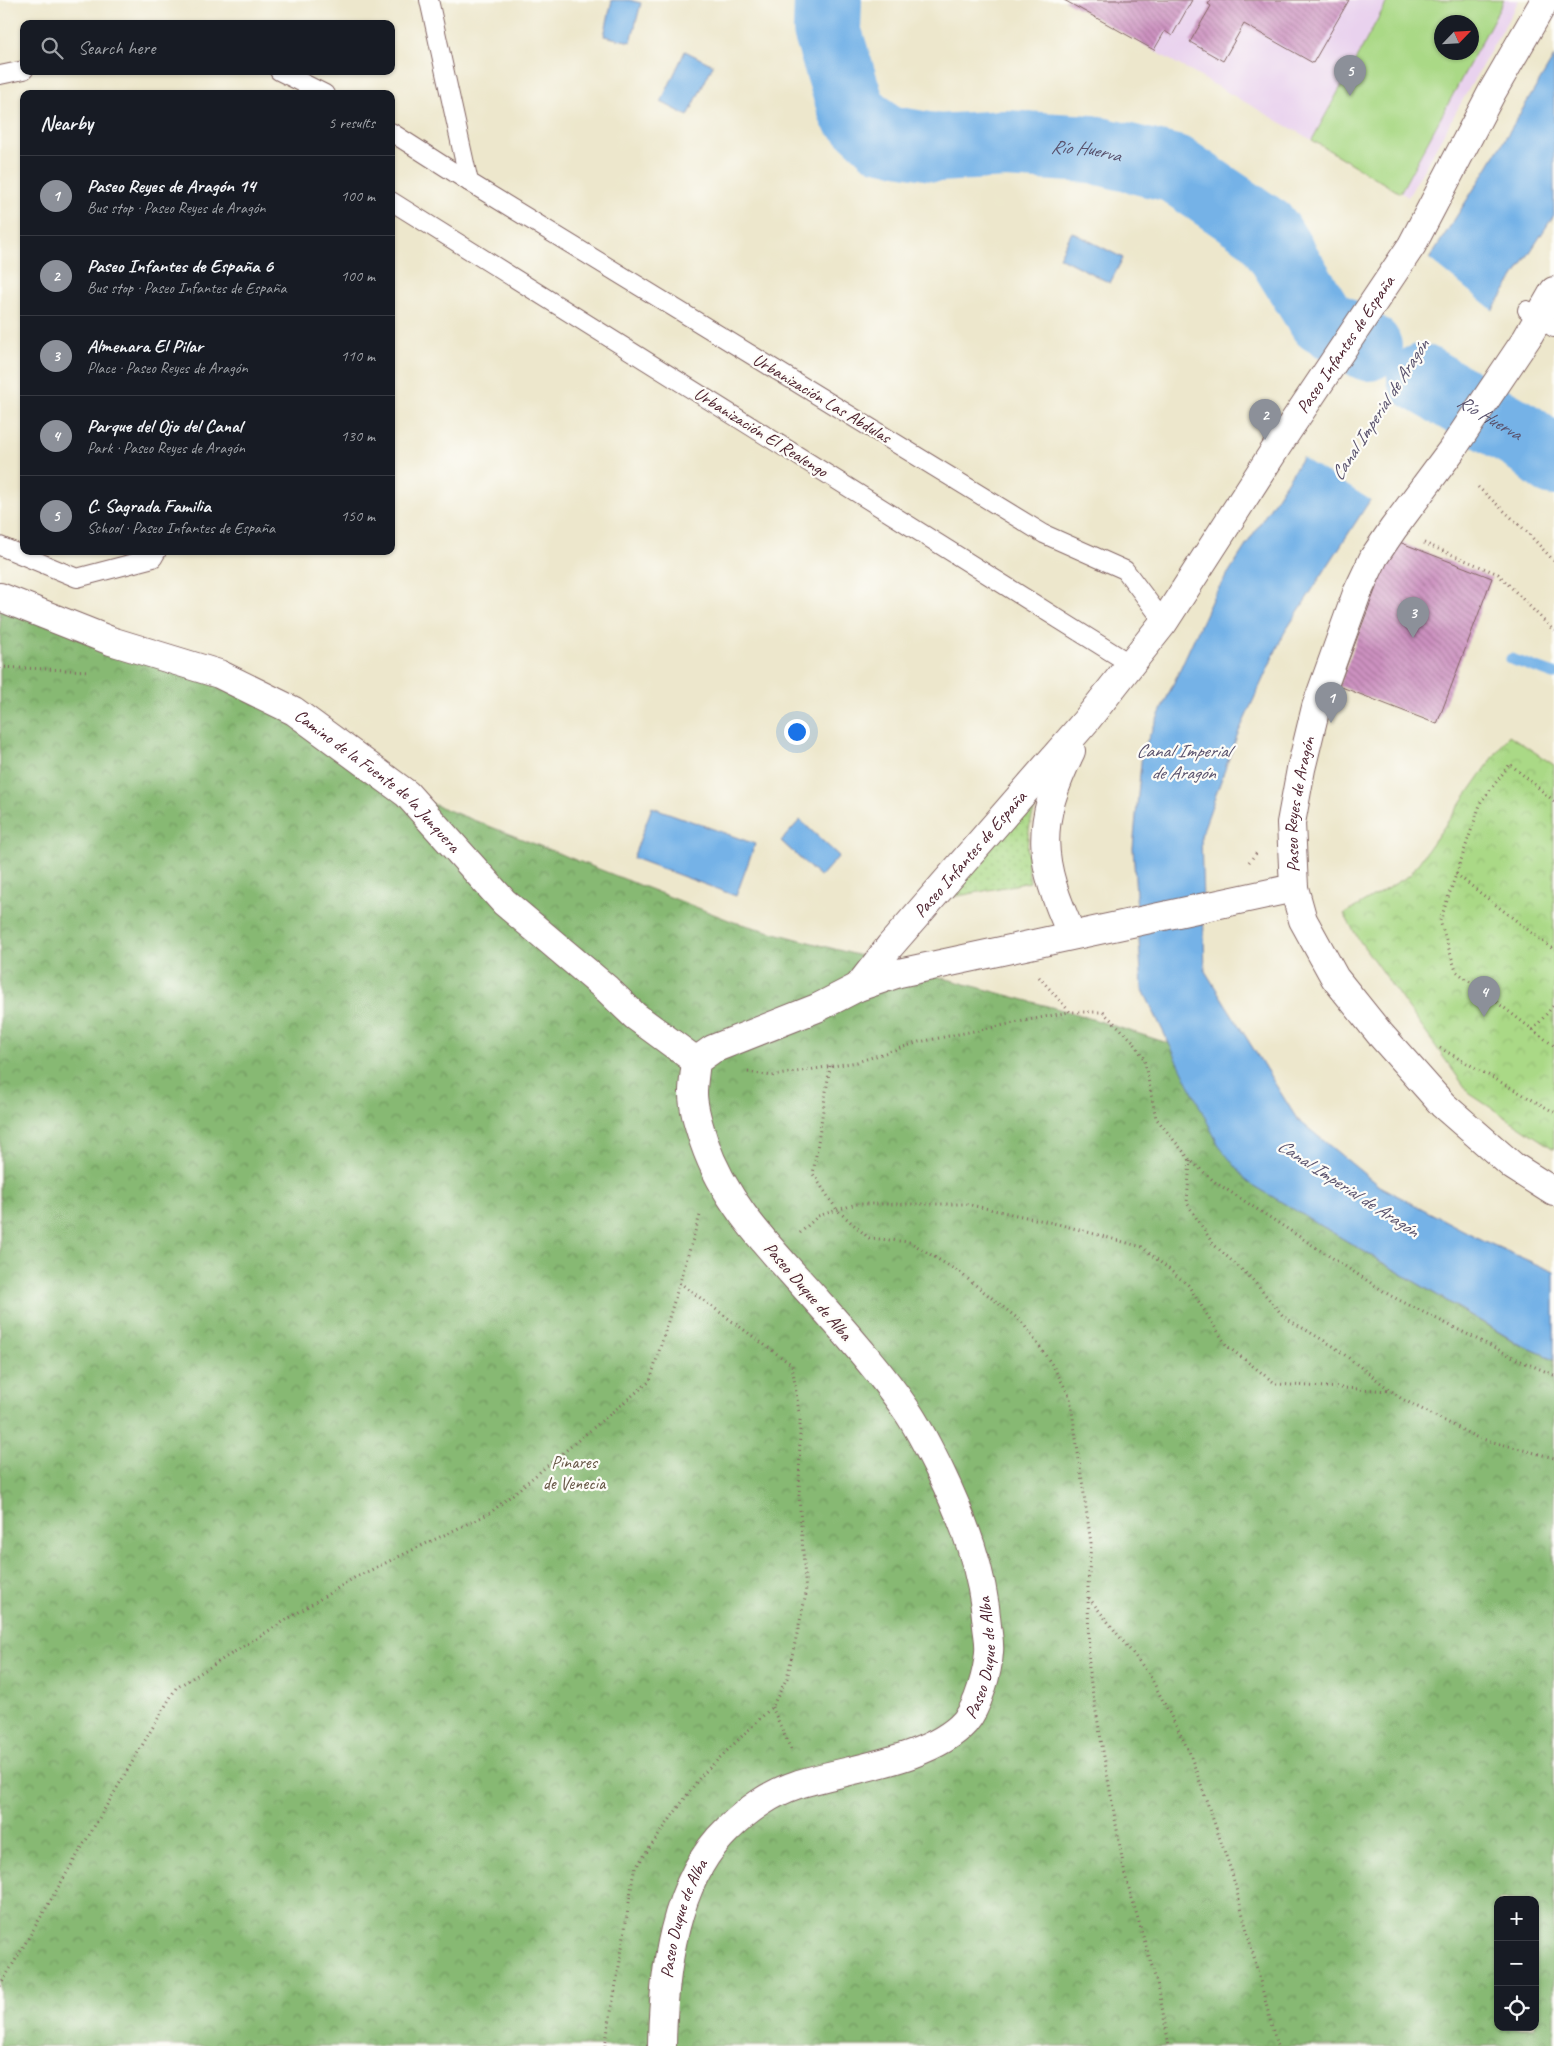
<!DOCTYPE html>
<meta charset="utf-8">
<style>
body{margin:0;font-family:Caveat,sans-serif;background:#20242c;color:#f1f3f6}
.controls{position:absolute;right:15px;bottom:15px;display:grid;overflow:hidden;border-radius:10px;box-shadow:0 1px 4px #0004}
.controls button{width:45px;height:45px;display:grid;place-items:center;padding:0;border:0;border-bottom:1px solid #363941;background:#171b24;color:#f1f3f6;font:25px sans-serif}
.compass{position:absolute;left:1434px;top:15px;width:45px;height:45px;border-radius:50%;background:#171b24;box-shadow:0 1px 4px #0004;rotate:65deg}
.you{position:absolute;left:796px;top:731px;width:18px;height:18px;margin:-12px;border:4px solid #fff;border-radius:50%;background:#1a73e8;box-shadow:0 0 0 8px #1a73e833}
.badge{display:grid;place-items:center;width:32px;height:32px;border-radius:50%;background:#8c9099;color:#fff;font-size:16px;font-weight:700}
.pin{position:absolute;translate:-50% -41px;filter:drop-shadow(0 1px 2px #0008)}
.pin::after{content:'';position:absolute;top:26px;width:18px;height:15px;background:inherit;clip-path:polygon(0 0,100% 0,50% 100%)}
.list{margin:0;padding:0;list-style:none}
h2{display:flex;justify-content:space-between;align-items:center;height:65px;margin:0;padding:0 20px;font-size:21px}
h2 small{font-size:16px;font-weight:400;color:#9ea1a6}
.list li{display:grid;grid-template-columns:32px 1fr auto;gap:15px;align-items:center;box-sizing:border-box;height:80px;padding:0 20px;border-top:1px solid #363941}
.list b{display:block;font-size:19px;white-space:nowrap}
.list p{margin:0;font-size:16px;white-space:nowrap;color:#9ea1a6}
.list em{font-size:16px;font-style:normal;color:#9ea1a6}
.icon{flex:none;width:28px;height:28px;fill:none;stroke:currentColor;stroke-width:2;stroke-linecap:round;stroke-linejoin:round}
.map{position:relative;flex:none;width:1554px;height:2046px;overflow:hidden}
.search{position:absolute;background:#171b24;box-shadow:0 1px 4px #0004;left:20px;top:20px;width:375px;height:55px;display:flex;align-items:center;gap:12px;box-sizing:border-box;padding:0 18px;border-radius:10px;color:#9ea1a6;font-size:19px}
.panel{position:absolute;background:#171b24;box-shadow:0 1px 4px #0004;left:20px;top:90px;width:375px;height:465px;border-radius:10px}
.map>svg:first-child{display:block}
.built{fill:#e9d2ee;fill-rule:evenodd}
.grass{fill:url(#grass-dots);stroke:#7a7c58}
.forest{fill:url(#forest-crowns);stroke:#686c4f;fill-rule:evenodd}
.park{fill:url(#park-crowns);stroke:#7a7c58}
.pitch{fill:#aad986;stroke:#7a7c58;fill-rule:evenodd}
.water{fill:#75b2e7;stroke:#606889}
.pier{fill:#ede7cc}
.lines{fill:none;stroke-linecap:round;stroke-linejoin:round}
.stream{stroke:#75b2e7;stroke-width:11}
.river{stroke:#75b2e7;stroke-width:68}
.building{fill:url(#building-back-hatch)}
.lane-casing{stroke:#836563;stroke-width:20}
.street-casing{stroke:#836563;stroke-width:30}
.secondary-casing{stroke:#836563;stroke-width:30}
.path{stroke:#836563;stroke-width:3;stroke-dasharray:1 4;stroke-linecap:butt}
.lane{stroke:#fff;stroke-width:18}
.street{stroke:#fff;stroke-width:28}
.secondary{stroke:#fff;stroke-width:28}
.labels{text-anchor:middle;dominant-baseline:central;stroke-width:4.5;stroke-linejoin:round;paint-order:stroke}
.street-label{font-size:18px;fill:#4a1f2b;stroke:#fdfcf7}
.park-label{font-size:18px;fill:#675746;stroke:#fdfcf7}
.water-label{font-size:19px;font-style:italic;fill:#59526d;stroke:#fdfcf7}
</style>
<div class="map">
<svg width="1554" height="2046" viewBox="0 0 1554 2046">
<defs>
<pattern id="grass-dots" width="8" height="8" patternUnits="userSpaceOnUse" patternTransform="scale(1.25)"><rect width="8" height="8" fill="#aad986"/><path d="M2 2h.1M6 6h.1" fill="none" stroke="#94ba74" stroke-width="1.8" stroke-linecap="round"/></pattern>
<pattern id="forest-crowns" width="20" height="18" patternUnits="userSpaceOnUse" patternTransform="scale(1.25)"><rect width="20" height="18" fill="#87b973"/><path d="M2 6a3 3 0 1 1 6 0M12 15a3 3 0 1 1 6 0" fill="none" stroke="#70965f"/></pattern>
<pattern id="park-crowns" width="20" height="18" patternUnits="userSpaceOnUse" patternTransform="scale(1.25)"><rect width="20" height="18" fill="#aad986"/><path d="M2 6a3 3 0 1 1 6 0M12 15a3 3 0 1 1 6 0" fill="none" stroke="#94ba74"/></pattern>
<pattern id="building-back-hatch" width="6" height="6" patternUnits="userSpaceOnUse" patternTransform="scale(1.25)"><rect width="6" height="6" fill="#cc91c0"/><path d="M-1 5l2 2M0 0l6 6M5-1l2 2" fill="none" stroke="#a8769c"/></pattern>
</defs>
<rect width="100%" height="100%" fill="#fdfcf7"/>
<filter id="ink" filterUnits="userSpaceOnUse"><feTurbulence type="fractalNoise" baseFrequency=".02" numOctaves="2"/><feDisplacementMap in="SourceGraphic" scale="10" xChannelSelector="R" yChannelSelector="G"/><feConvolveMatrix kernelMatrix="1 2 1 2 8 2 1 2 1" color-interpolation-filters="sRGB"/></filter>
<filter id="wash" filterUnits="userSpaceOnUse"><feTurbulence type="fractalNoise" baseFrequency=".0096" numOctaves="4" result="noise"/><feDisplacementMap in="SourceGraphic" scale="20" xChannelSelector="R" yChannelSelector="G"/><feGaussianBlur stdDeviation="1.12" result="paint"/><feColorMatrix in="noise" values="0 0 0 0 0 0 0 0 0 0 0 0 0 0 0 0 0 1.4 0 .05"/><feComposite in="paint" operator="in"/></filter>
<g filter="url(#wash)">
<rect width="100%" height="100%" fill="#ede7cc"/>
<path class="built" d="M 1064,0 L 1519,0 L 1408,197 L 1312,140 ZM 1442,22 L 1472,22 L 1472,52 L 1442,52 Z"/>
<path class="grass" d="M 1032,804 L 1035,808 C 1026,832 1026,856 1030,882 L 943,899 Z"/>
<path class="forest" d="M 0,597 L 219,674 L 407,794 L 734,922 L 1070,1012 L 1171,1044 L 1248,1182 L 1518,1344 L 1554,1359 L 1554,2046 L 0,2046 ZM 1498,1900 L 1535,1900 L 1535,2027 L 1498,2027 Z"/>
<path class="park" d="M 1509,735 L 1554,765 L 1554,1149 L 1470,1094 L 1359,940 L 1344,914 L 1410,875 Z"/>
<path class="pitch" d="M 1388,0 L 1504,0 L 1400,193 L 1312,140 ZM 1442,22 L 1472,22 L 1472,52 L 1442,52 Z"/>
<g class="water">
<path d="M 612,0 L 629,0 L 641,3 L 631,42 L 604,36 Z"/>
<path d="M 685,51 L 713,65 L 688,116 L 661,102 Z"/>
<path d="M 1554,57 L 1554,215 L 1283,635 L 1237,736 L 1201,836 L 1205,971 L 1297,1119 L 1379,1186 L 1482,1240 L 1554,1272 L 1554,1359 L 1519,1344 L 1248,1182 L 1219,1146 L 1142,988 L 1133,848 L 1142,752 L 1213,597 L 1488,167 Z"/>
<path d="M 1072,232 L 1123,258 L 1110,283 L 1059,257 Z"/>
<path d="M 652,807 L 755,844 L 736,896 L 633,858 Z"/>
<path d="M 800,820 L 839,856 L 820,877 L 781,841 Z"/>
</g>
<path class="pier" d="M 1427,257 L 1495,312 L 1372,501 L 1300,456 Z"/>
<g class="lines">
<path class="stream" d="M 1511,659 L 1554,674"/>
<g class="river">
<path id="s1" d="M 828,0 L 827,30 L 852,110 L 882,138 L 938,148 L 1005,144 L 1091,149 L 1175,169 L 1267,231 L 1322,320 L 1368,347"/>
<path id="s2" d="M 1421,378 L 1523,437 L 1554,462"/>
</g>
</g>
<g id="blocks">
<g class="building">
<path d="M 1064,0 L 1192,0 L 1172,36 L 1165,31 L 1154,50 Z"/>
<path d="M 1211,0 L 1349,0 L 1313,63 L 1244,24 L 1223,61 L 1190,42 L 1211,6 L 1208,4 Z"/>
<path d="M 1394,540 L 1492,578 L 1437,724 L 1339,686 Z"/>
</g>
</g>
</g>
<g filter="url(#ink)">
<use href="#blocks" fill-opacity="0" stroke="#836563" stroke-width="1"/>
<g class="lines">
<defs>
<g id="lane">
<path d="M 429,0 L 469,182"/>
<path d="M 279,71 L 325,94"/>
<path d="M 0,75 L 24,70"/>
<path d="M 391,132 L 469,182 L 1044,534 L 1125,570 L 1164,622"/>
<path d="M 391,201 L 1132,665"/>
<path d="M 1527,310 L 1554,328"/>
<path d="M 0,546 L 77,578 L 153,558 L 157,551"/>
</g>
<g id="street">
<path id="s3" d="M 0,597 L 111,641 L 219,674 L 294,711 L 407,794 L 504,902 L 607,989 L 635,1016 L 696,1061"/>
<path d="M 1294,888 L 1303,920 L 1335,978 L 1380,1034 L 1443,1105 L 1513,1166 L 1554,1192"/>
</g>
<g id="secondary">
<path d="M 1071,751 C 1035,824 1038,861 1072,935"/>
<path id="s4" d="M 858,987 L 890,946 L 1085,722 L 1164,622 L 1278,445 L 1412,245 L 1492,92 L 1545,0"/>
<path id="s5" d="M 662,2046 C 663,1975 673,1881 728,1829 C 746,1811 771,1793 796,1785 C 844,1769 930,1761 965,1722 C 978,1707 988,1671 989,1652 C 990,1643 988,1635 987,1626 C 983,1571 964,1521 940,1471 C 930,1451 920,1430 907,1411 C 881,1373 850,1338 820,1304 C 775,1253 726,1207 704,1142 C 699,1126 693,1109 693,1093 C 693,1082 695,1072 696,1061 L 713,1049 L 817,1008 L 858,987 L 899,973 L 1294,888 L 1291,823 L 1301,769 L 1316,707 L 1357,593 L 1374,557 L 1393,529 L 1451,451 L 1527,338 L 1554,291"/>
</g>
</defs>
<use href="#lane" class="lane-casing"/>
<use href="#street" class="street-casing"/>
<use href="#secondary" class="secondary-casing"/>
<g class="path">
<path d="M 1478,487 L 1526,531 L 1554,561"/>
<path d="M 1424,543 L 1498,574 L 1554,631"/>
<path d="M 0,667 L 89,671"/>
<path d="M 1554,801 L 1510,764 L 1481,802 L 1440,921 L 1456,971 L 1554,1046"/>
<path d="M 1249,862 L 1258,851"/>
<path d="M 1456,874 L 1554,950"/>
<path d="M 1039,977 L 1070,1012 L 1103,1012 L 1133,1041 L 1144,1059 L 1156,1118 L 1190,1160 L 1215,1182 L 1391,1296 L 1521,1361 L 1554,1375"/>
<path d="M 1533,1030 L 1554,1005"/>
<path d="M 1440,1048 L 1554,1112"/>
<path d="M 830,1066 L 813,1174 L 837,1210 L 869,1238 L 910,1242 L 959,1272 L 1022,1322 L 1053,1366 L 1070,1397 L 1091,1543 L 1088,1587 L 1089,1672 L 1125,1875 L 1159,1990 L 1169,2046"/>
<path d="M 748,1072 L 772,1076 L 857,1062 L 919,1042 L 1069,1012"/>
<path d="M 1190,1160 L 1187,1203 L 1213,1244 L 1251,1278 L 1284,1317 L 1333,1346 L 1402,1399 L 1478,1438 L 1554,1458"/>
<path d="M 800,1233 L 818,1216 L 856,1204 L 966,1204 L 1058,1224 L 1142,1247 L 1188,1285 L 1227,1346 L 1276,1384 L 1391,1391"/>
<path d="M 1089,1598 L 1149,1674 L 1189,1751 L 1232,1873 L 1277,2046"/>
<path d="M 772,1707 L 792,1752"/>
<path d="M 0,1986 L 176,1688 L 354,1578 L 490,1513 L 650,1381 L 701,1212"/>
<path d="M 605,2046 L 620,1961 L 634,1870 L 700,1777 L 772,1707 L 787,1678 L 806,1594 L 799,1495 L 800,1419 L 792,1365 L 680,1283"/>
</g>
<use href="#lane" class="lane"/>
<use href="#street" class="street"/>
<use href="#secondary" class="secondary"/>
</g>
</g>
<g class="labels">
<g class="street-label">
<text stroke="none"><textPath href="#s4" startOffset="808">Paseo Infantes de España</textPath></text>
<text transform="translate(822 398) rotate(31)">Urbanización Las Abdulas</text>
<text transform="translate(761 432) rotate(32)">Urbanización El Realengo</text>
<text stroke="none"><textPath href="#s3" startOffset="425">Camino de la Fuente de la Junquera</textPath></text>
<text stroke="none"><textPath href="#s5" startOffset="1961">Paseo Reyes de Aragón</textPath></text>
<text stroke="none"><textPath href="#s4" startOffset="174">Paseo Infantes de España</textPath></text>
<text transform="translate(808 1291) rotate(49)">Paseo Duque de Alba</text>
<text stroke="none"><textPath href="#s5" startOffset="565">Paseo Duque de Alba</textPath></text>
<text stroke="none"><textPath href="#s5" startOffset="130">Paseo Duque de Alba</textPath></text>
</g>
<g class="park-label">
<text x="574" y="1462">Pinares<tspan x="574" dy="21">de Venecia</tspan></text>
</g>
<g class="water-label">
<text stroke="none"><textPath href="#s1" startOffset="360">Río Huerva</textPath></text>
<text transform="translate(1380 410) rotate(-57)">Canal Imperial de Aragón</text>
<text stroke="none"><textPath href="#s2" startOffset="79">Río Huerva</textPath></text>
<text x="1183" y="751">Canal Imperial<tspan x="1183" dy="22">de Aragón</tspan></text>
<text transform="translate(1348 1188) rotate(33)">Canal Imperial de Aragón</text>
</g>
</g>
</svg>
<div class="controls">
<button>+</button>
<button>−</button>
<button><svg class="icon" aria-label="locate" viewBox="0 0 24 24"><circle cx="12" cy="12" r="6"/><path d="M12 2v4M12 18v4M2 12h4M18 12h4"/></svg></button>
</div>
<svg class="compass" viewBox="-18 -18 36 36"><path d="M0-13l5 13h-10z" fill="#e53935"/><path d="M0 13l5-13h-10z" fill="#9ea1a6"/></svg>
<div class="you"></div>
<div class="pin badge" style="left:1331px;top:723px">1</div>
<div class="pin badge" style="left:1265px;top:440px">2</div>
<div class="pin badge" style="left:1413px;top:638px">3</div>
<div class="pin badge" style="left:1484px;top:1017px">4</div>
<div class="pin badge" style="left:1350px;top:96px">5</div>
<div class="search"><svg class="icon" aria-label="search" viewBox="0 0 24 24"><circle cx="10" cy="10" r="6"/><path d="M15 15l6 6"/></svg>Search here</div>
<section class="panel">
<h2>Nearby<small>5 results</small></h2>
<ul class="list">
<li><span class="badge">1</span><div><b>Paseo Reyes de Aragón 14</b><p>Bus stop · Paseo Reyes de Aragón</p></div><em>100 m</em></li>
<li><span class="badge">2</span><div><b>Paseo Infantes de España 6</b><p>Bus stop · Paseo Infantes de España</p></div><em>100 m</em></li>
<li><span class="badge">3</span><div><b>Almenara El Pilar</b><p>Place · Paseo Reyes de Aragón</p></div><em>110 m</em></li>
<li><span class="badge">4</span><div><b>Parque del Ojo del Canal</b><p>Park · Paseo Reyes de Aragón</p></div><em>130 m</em></li>
<li><span class="badge">5</span><div><b>C. Sagrada Familia</b><p>School · Paseo Infantes de España</p></div><em>150 m</em></li>
</ul>
</section>
</div>
